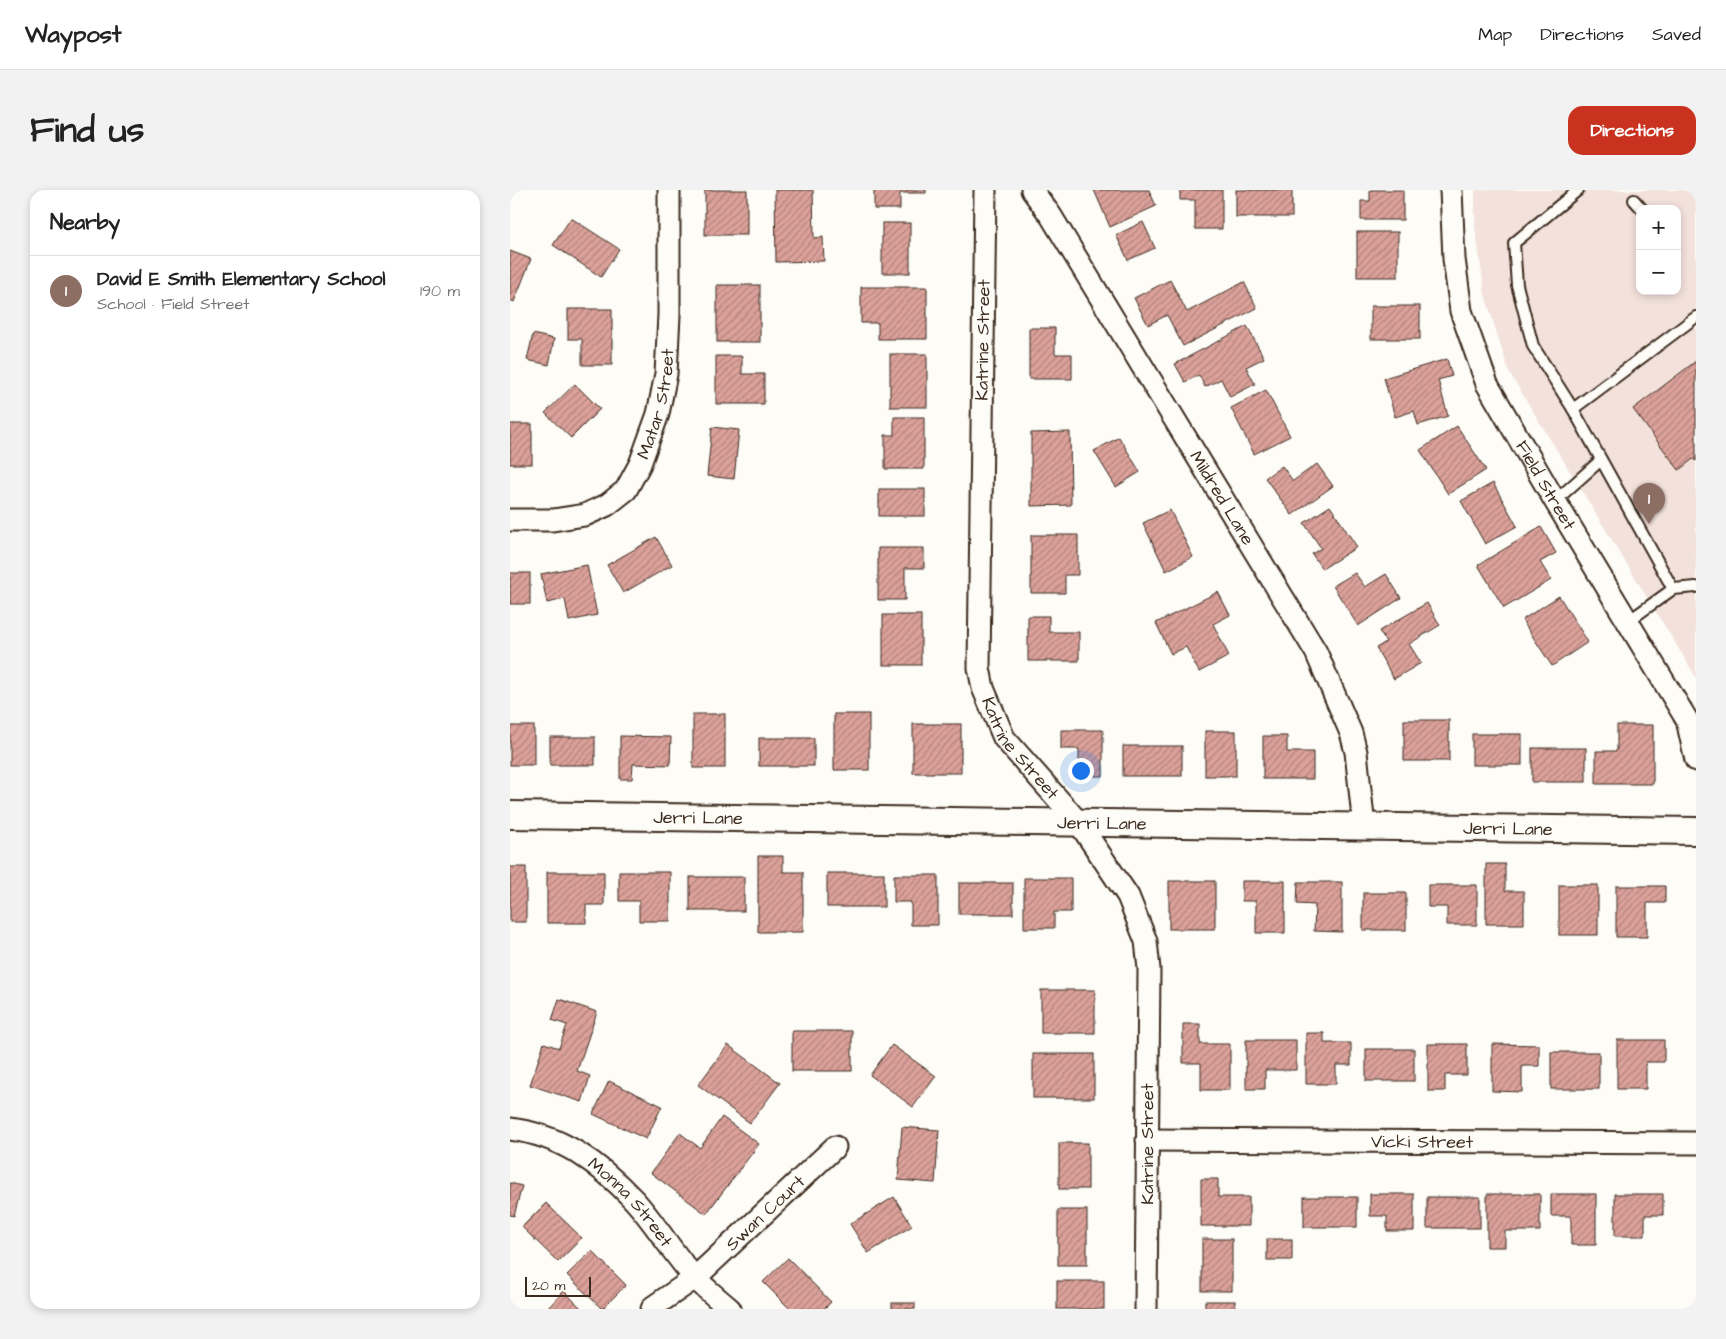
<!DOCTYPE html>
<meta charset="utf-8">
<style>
body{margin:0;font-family:"Architects Daughter",sans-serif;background:#f2f2f2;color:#222}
.controls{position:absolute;right:15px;top:15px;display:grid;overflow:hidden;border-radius:10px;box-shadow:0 2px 8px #0003}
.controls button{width:45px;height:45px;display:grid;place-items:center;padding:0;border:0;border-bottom:1px solid #e0e0e0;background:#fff;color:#222;font:25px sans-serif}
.scale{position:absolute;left:15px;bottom:12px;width:66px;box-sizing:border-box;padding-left:5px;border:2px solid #3b2a1e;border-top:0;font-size:14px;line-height:18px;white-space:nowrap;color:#3b2a1e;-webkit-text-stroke:4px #fdfcf7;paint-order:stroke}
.you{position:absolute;left:570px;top:580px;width:18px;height:18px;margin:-12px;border:4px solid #fff;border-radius:50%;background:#1a73e8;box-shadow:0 0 0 8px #1a73e833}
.badge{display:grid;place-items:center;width:32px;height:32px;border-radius:50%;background:#c8321e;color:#fff;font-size:16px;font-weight:700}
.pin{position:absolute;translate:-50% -41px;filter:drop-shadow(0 1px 2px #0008)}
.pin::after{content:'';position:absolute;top:26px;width:18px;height:15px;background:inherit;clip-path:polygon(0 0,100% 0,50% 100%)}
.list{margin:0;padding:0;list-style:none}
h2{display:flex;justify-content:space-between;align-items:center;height:65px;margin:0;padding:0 20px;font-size:21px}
h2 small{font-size:16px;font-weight:400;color:#767676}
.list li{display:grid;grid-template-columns:32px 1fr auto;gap:15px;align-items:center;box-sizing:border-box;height:70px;padding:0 20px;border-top:1px solid #e0e0e0}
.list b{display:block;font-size:19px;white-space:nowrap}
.list p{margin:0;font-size:16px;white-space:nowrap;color:#767676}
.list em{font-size:16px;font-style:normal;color:#767676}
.map{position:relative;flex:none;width:1186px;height:1119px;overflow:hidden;border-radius:15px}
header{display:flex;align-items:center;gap:30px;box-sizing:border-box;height:70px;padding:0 25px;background:#fff;border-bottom:1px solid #e0e0e0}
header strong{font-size:24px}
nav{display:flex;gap:28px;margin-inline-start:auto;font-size:18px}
.intro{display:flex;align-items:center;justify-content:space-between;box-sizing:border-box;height:120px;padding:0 30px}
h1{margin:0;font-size:35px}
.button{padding:12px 22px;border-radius:15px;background:#c8321e;color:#fff;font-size:18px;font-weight:700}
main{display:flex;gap:30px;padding:0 30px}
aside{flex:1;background:#fff;border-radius:15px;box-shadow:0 2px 8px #0003}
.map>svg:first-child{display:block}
.built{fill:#f3e1db;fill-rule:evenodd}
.building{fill:url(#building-hatch);stroke:#3b2a1e}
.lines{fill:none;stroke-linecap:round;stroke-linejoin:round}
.service-casing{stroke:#3b2a1e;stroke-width:14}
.minor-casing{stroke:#3b2a1e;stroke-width:25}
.tertiary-casing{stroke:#3b2a1e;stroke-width:30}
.service{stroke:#fdfcf7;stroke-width:10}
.minor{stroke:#fdfcf7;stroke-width:21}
.tertiary{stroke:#fdfcf7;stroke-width:26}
.labels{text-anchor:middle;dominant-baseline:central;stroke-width:4;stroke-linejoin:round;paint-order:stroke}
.street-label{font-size:18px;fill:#3b2a1e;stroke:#fdfcf7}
</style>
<header>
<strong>Waypost</strong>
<nav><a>Map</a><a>Directions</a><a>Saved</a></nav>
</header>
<div class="intro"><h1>Find us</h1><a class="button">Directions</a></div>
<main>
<aside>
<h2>Nearby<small></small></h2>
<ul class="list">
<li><span class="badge" style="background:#8d6e63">1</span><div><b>David E Smith Elementary School</b><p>School · Field Street</p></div><em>190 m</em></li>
</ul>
</aside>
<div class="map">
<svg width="1186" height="1119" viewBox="0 0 1186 1119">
<defs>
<pattern id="building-hatch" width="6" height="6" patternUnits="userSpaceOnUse" patternTransform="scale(1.25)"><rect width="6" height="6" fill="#dba19a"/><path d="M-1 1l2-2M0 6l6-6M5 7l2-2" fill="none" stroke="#b3837d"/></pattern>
</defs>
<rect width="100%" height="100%" fill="#fdfcf7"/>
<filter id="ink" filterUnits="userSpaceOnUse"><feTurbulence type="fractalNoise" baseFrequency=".02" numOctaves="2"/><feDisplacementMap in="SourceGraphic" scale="10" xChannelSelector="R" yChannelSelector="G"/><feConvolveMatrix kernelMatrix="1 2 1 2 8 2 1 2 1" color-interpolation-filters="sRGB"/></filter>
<g filter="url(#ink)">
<path class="built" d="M 965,0 L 1186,0 L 1186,487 L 999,182 L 975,105 L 965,36 ZM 1130,19 L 1167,19 L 1167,101 L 1130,101 Z"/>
<g class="building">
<rect x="195" y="0" width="42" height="45"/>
<path d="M 265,0 L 303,0 L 304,48 L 313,47 L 314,71 L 266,72 Z"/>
<path d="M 364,0 L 416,0 L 416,3 L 390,3 L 390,19 L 364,19 Z"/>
<path d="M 584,0 L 639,0 L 646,16 L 600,37 Z"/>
<path d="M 670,0 L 712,0 L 712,39 L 685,39 L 685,10 L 670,10 Z"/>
<rect x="726" y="0" width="56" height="27"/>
<path d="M 860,0 L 893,0 L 893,30 L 851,30 L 851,11 L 860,11 Z"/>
<path d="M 61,28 L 109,59 L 91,87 L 43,55 Z"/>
<path d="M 633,32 L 645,58 L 618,70 L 606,45 Z"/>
<rect x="372" y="33" width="28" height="50"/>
<rect x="847" y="42" width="41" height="45"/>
<path d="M 0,61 L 21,69 L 4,112 L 0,110 Z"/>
<path d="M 660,90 L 677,122 L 734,92 L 747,118 L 673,156 L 657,125 L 638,135 L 624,108 Z"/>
<rect x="207" y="95" width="43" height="57"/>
<path d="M 351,97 L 417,97 L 417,149 L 368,149 L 368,133 L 351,133 Z"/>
<rect x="861" y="116" width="49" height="33"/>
<path d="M 58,119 L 102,119 L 102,175 L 72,175 L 72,149 L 58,149 Z"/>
<path d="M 737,136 L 754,168 L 736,177 L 745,194 L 720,207 L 711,189 L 695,197 L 689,185 L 675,192 L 665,174 Z"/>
<path d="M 519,138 L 545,138 L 545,164 L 562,164 L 562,189 L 519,189 Z"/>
<path d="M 23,144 L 44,149 L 39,175 L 17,170 Z"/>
<rect x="380" y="164" width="37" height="53"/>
<path d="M 206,166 L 232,166 L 232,184 L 254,184 L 254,214 L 206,214 Z"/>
<path d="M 937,169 L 942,186 L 928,190 L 938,226 L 908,235 L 904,221 L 885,227 L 874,188 Z"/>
<path d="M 1186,171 L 1186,271 L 1183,269 L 1169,280 L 1123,219 Z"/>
<path d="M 65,194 L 90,219 L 61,248 L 35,223 Z"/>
<path d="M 756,200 L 780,246 L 744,264 L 721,218 Z"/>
<path d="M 384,227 L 414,227 L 414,279 L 375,279 L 375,245 L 384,245 Z"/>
<rect x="0" y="234" width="22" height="40"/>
<path d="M 947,236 L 976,280 L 938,304 L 910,260 Z"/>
<path d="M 202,237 L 229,240 L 224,289 L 197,286 Z"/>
<path d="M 560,242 L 561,315 L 521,316 L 521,243 Z"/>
<path d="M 609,247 L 630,282 L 606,297 L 584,261 Z"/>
<path d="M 807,274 L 823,296 L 782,325 L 755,288 L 772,276 L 783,291 Z"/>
<path d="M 983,293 L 1007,336 L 975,354 L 951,311 Z"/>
<rect x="369" y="299" width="46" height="27"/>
<path d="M 820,316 L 847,357 L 812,379 L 802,364 L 811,358 L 794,333 Z"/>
<path d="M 660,320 L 683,367 L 656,381 L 633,333 Z"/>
<path d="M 1031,337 L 1046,363 L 1030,372 L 1041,390 L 994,418 L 968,375 Z"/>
<path d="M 521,345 L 568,345 L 568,385 L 555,385 L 555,403 L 521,403 Z"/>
<path d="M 146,347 L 162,375 L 113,403 L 97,375 Z"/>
<path d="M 368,358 L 414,358 L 414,378 L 395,378 L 395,410 L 368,410 Z"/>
<path d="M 77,375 L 87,425 L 59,431 L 55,409 L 37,413 L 31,384 Z"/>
<rect x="0" y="383" width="20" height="31"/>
<path d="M 845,383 L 855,397 L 876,384 L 891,408 L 848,436 L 823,396 Z"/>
<path d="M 708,402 L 720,425 L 703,434 L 719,466 L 689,482 L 676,457 L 661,464 L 646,433 Z"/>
<path d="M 1049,406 L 1078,452 L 1042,476 L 1012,430 Z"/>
<path d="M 917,413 L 930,435 L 899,454 L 911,473 L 884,489 L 866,458 L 876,452 L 869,441 Z"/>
<rect x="373" y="425" width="38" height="50"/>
<path d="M 518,426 L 539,426 L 539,442 L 569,442 L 569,471 L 518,471 Z"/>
<rect x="183" y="524" width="32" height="54"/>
<rect x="324" y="524" width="35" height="56"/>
<rect x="894" y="530" width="45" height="41"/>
<rect x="403" y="534" width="48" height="49"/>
<path d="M 1107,535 L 1143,535 L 1143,594 L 1086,594 L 1086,561 L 1107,561 Z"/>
<rect x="0" y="536" width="24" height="39"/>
<path d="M 551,540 L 593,540 L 593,586 L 569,586 L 569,559 L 551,559 Z"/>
<rect x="695" y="541" width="31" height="45"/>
<rect x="962" y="544" width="50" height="31"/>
<path d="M 110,546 L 161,547 L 160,575 L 123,574 L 122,589 L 110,589 Z"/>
<path d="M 753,546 L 777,546 L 777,562 L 803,562 L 803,589 L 753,589 Z"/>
<rect x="40" y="547" width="45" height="28"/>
<rect x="249" y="548" width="55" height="28"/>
<rect x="613" y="556" width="59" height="30"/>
<rect x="1022" y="558" width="54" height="34"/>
<path d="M 248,666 L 273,666 L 273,682 L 293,682 L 293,742 L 248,742 Z"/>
<path d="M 976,674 L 995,674 L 995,701 L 1014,701 L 1014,734 L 976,734 Z"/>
<rect x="0" y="677" width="16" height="55"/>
<path d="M 37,682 L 94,682 L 94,715 L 76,715 L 76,733 L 37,733 Z"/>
<path d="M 109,682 L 160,682 L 160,731 L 129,731 L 129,711 L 109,711 Z"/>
<rect x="317" y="683" width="57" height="34"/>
<path d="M 384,685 L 428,685 L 428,735 L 401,735 L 401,712 L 384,712 Z"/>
<rect x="180" y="687" width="54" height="34"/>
<path d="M 514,688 L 561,688 L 561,722 L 544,722 L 544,738 L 514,738 Z"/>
<rect x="659" y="691" width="46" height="48"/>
<path d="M 732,691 L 775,691 L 775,743 L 746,743 L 746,711 L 732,711 Z"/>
<path d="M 788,692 L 832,692 L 832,742 L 804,741 L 805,715 L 787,714 Z"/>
<rect x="449" y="693" width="54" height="31"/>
<path d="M 918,695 L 967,695 L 967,735 L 937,735 L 937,717 L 918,717 Z"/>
<rect x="1049" y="695" width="39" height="50"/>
<path d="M 1106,696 L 1155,696 L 1155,713 L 1137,713 L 1137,747 L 1106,747 Z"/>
<rect x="853" y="703" width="43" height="37"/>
<rect x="531" y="800" width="54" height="43"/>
<path d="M 49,809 L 87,822 L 67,881 L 80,886 L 72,912 L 20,895 L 34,853 L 49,858 L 57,835 L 42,830 Z"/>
<path d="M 673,834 L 690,834 L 690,854 L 720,854 L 720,900 L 691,900 L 691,873 L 673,873 Z"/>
<rect x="282" y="841" width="60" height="40"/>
<path d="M 796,843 L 814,843 L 814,853 L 841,853 L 841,875 L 826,875 L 826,894 L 796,894 Z"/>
<path d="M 736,850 L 786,850 L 786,880 L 755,880 L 755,899 L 736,899 Z"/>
<path d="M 1107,850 L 1154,850 L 1154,872 L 1136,872 L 1136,899 L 1107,899 Z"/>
<path d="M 918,854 L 957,854 L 957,885 L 935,885 L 935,901 L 918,901 Z"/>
<path d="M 982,854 L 1029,855 L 1029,876 L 1012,876 L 1012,902 L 982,901 Z"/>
<path d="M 218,855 L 270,893 L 240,933 L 188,895 Z"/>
<path d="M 382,855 L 426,886 L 403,917 L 360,885 Z"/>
<rect x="856" y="859" width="48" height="32"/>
<rect x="1041" y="862" width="48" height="37"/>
<rect x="523" y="864" width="61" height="44"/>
<path d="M 99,891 L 152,916 L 136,949 L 83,924 Z"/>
<path d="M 212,927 L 249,954 L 196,1024 L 141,983 L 170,943 L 190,958 Z"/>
<path d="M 392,937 L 429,940 L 425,993 L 388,990 Z"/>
<rect x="549" y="953" width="29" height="46"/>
<path d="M 691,989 L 708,989 L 708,1007 L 739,1007 L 739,1036 L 691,1036 Z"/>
<path d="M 0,993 L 12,996 L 4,1026 L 0,1025 Z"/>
<path d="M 860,1004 L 904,1004 L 904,1041 L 877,1041 L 877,1026 L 860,1026 Z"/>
<path d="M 977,1004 L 1030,1004 L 1030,1041 L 995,1041 L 995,1057 L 977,1057 Z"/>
<path d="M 1041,1004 L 1086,1004 L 1086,1055 L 1061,1055 L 1061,1026 L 1041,1026 Z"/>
<path d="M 1105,1004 L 1153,1004 L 1153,1025 L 1135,1025 L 1135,1046 L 1105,1046 Z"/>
<path d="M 384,1007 L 402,1036 L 358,1063 L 340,1034 Z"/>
<rect x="794" y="1007" width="53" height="30"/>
<rect x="917" y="1007" width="53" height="31"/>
<path d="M 36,1013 L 72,1048 L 48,1072 L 12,1037 Z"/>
<rect x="548" y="1020" width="29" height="55"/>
<rect x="692" y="1049" width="30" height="52"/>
<rect x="757" y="1049" width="25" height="21"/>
<path d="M 82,1061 L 116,1095 L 92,1119 L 57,1085 Z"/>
<path d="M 278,1068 L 321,1112 L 314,1119 L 280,1119 L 253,1092 Z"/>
<rect x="547" y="1091" width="47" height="28"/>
<path d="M 54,1101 L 72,1119 L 37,1119 Z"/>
<rect x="695" y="1111" width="30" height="8"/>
<rect x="382" y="1113" width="23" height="6"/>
</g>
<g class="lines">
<defs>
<g id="service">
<path d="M 1068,0 L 1004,53 L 1007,95 L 1023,156 L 1063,219 L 1186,127"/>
<path d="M 1124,10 L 1132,19"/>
<path d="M 1063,219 L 1163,399 L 1186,397"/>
<path d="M 1045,311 L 1091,270"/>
<path d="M 1117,432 L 1163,399"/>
</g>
<g id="minor">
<path id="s1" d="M 475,0 L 469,478 L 473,498 L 494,548 L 569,633 L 618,706 L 636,751 L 639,779 L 636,1119"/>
<path id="s2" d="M 522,0 L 541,26 L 806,462 L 841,543 L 846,562 L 854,637"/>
<path id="s3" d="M 941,0 L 944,69 L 951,121 L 977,194 L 1045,311 L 1177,530 L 1186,570"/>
<path id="s4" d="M 0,330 L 43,330 L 75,325 L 97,315 L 116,300 L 130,274 L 148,224 L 156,184 L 159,125 L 159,0"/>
<path id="s5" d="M 0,939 C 51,945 89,973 124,1010 C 146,1034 163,1064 185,1088 C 196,1099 208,1109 220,1119"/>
<path id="s6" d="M 637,950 L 1186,953"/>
<path id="s7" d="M 142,1119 L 143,1117 L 185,1088 L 325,957"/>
</g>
<g id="tertiary">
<path id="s8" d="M 0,625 L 1186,641"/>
</g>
</defs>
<use href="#service" class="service-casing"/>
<use href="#minor" class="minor-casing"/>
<use href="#tertiary" class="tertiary-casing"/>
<use href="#service" class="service"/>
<use href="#minor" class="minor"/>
<use href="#tertiary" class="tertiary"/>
</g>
</g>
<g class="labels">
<g class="street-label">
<text transform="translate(473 150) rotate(-89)">Katrine Street</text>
<text stroke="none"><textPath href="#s4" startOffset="216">Matar Street</textPath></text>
<text stroke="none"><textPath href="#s3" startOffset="316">Field Street</textPath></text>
<text stroke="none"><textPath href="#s2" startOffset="362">Mildred Lane</textPath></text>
<text stroke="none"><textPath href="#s1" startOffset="570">Katrine Street</textPath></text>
<text stroke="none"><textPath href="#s8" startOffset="188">Jerri Lane</textPath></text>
<text stroke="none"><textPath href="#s8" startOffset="592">Jerri Lane</textPath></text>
<text stroke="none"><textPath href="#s8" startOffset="998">Jerri Lane</textPath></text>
<text stroke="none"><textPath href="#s6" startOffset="275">Vicki Street</textPath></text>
<text transform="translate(637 954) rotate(-90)">Katrine Street</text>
<text stroke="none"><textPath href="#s5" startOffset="145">Monna Street</textPath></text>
<text stroke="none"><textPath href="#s7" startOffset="149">Swan Court</textPath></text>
</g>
</g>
</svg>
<div class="controls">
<button>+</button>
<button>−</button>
</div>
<div class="scale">20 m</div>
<div class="you"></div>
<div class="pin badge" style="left:1139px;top:334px;background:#8d6e63">1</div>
</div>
</main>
